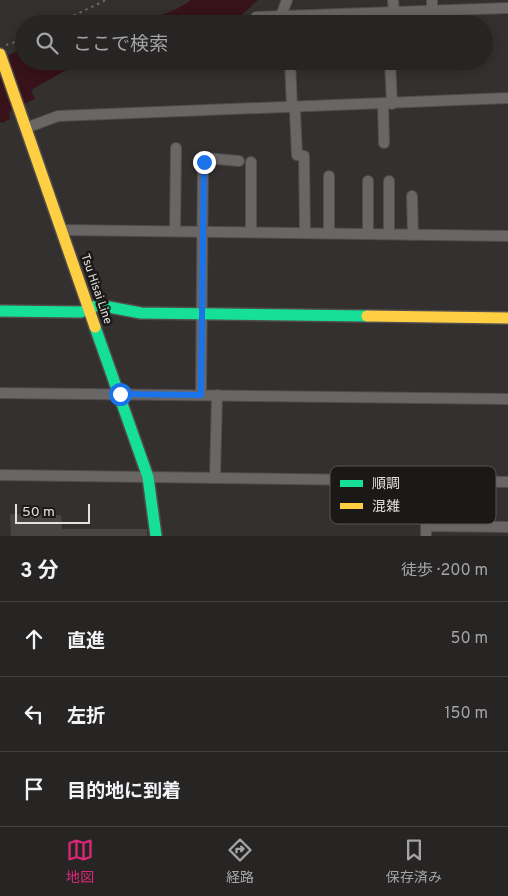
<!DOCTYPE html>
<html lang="ja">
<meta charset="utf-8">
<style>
body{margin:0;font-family:Overpass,"Noto Sans JP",sans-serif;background:#2f2c2c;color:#f1f3f6}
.scale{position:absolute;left:15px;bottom:12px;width:75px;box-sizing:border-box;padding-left:5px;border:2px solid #e5e0e0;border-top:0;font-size:14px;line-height:18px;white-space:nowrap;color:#e5e0e0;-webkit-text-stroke:4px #1b1818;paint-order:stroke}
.stop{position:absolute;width:15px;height:15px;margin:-11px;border:4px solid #1a73e8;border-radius:50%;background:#fff}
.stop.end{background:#1a73e8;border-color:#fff;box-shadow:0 1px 5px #0008}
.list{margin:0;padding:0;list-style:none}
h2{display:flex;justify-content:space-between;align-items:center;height:65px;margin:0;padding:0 20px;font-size:21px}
h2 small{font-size:16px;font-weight:400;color:#a4a4a6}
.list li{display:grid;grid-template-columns:32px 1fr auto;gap:15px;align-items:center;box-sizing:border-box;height:75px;padding:0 20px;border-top:1px solid #434141}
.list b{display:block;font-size:19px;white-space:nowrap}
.list em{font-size:16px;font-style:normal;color:#a4a4a6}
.icon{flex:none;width:28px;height:28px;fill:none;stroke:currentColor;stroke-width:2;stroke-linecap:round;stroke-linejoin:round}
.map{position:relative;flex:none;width:508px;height:536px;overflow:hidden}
.search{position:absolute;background:#272424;box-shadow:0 2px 12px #0003;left:15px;right:15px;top:15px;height:55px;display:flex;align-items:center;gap:12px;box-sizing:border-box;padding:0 18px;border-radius:28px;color:#a4a4a6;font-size:19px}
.sheet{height:290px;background:#272424}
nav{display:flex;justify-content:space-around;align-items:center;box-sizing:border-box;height:70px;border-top:1px solid #434141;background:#272424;font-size:14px;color:#a4a4a6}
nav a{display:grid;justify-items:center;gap:2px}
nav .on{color:#db2777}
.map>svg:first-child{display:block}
.water{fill:#371219}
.building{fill:#494545}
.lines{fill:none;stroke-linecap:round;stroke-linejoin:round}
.street-casing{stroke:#514d4d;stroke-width:12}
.fast-casing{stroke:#514d4d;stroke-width:14}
.slow-casing{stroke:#514d4d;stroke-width:14}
.path{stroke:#6b6969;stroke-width:2;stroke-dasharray:2.5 4;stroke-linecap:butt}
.street{stroke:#6a6666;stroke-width:10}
.fast{stroke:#16e098;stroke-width:11}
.slow{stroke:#ffcf43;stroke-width:11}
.route{stroke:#1a73e8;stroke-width:6}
.labels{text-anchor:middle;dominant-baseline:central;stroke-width:5;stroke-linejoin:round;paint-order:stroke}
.street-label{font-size:12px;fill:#e5e0e0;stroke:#1b1818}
.key{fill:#1b1818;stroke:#585454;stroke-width:1}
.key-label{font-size:14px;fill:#e5e0e0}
</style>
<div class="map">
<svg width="508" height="536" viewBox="0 0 508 536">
<rect width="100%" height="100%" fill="#343030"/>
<g class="water">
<path d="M 191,0 L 258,0 L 232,24 L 113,24 C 143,17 164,20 191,0 Z"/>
<path d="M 24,47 L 24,61 L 82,61 L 31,90 L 35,99 L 9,112 L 10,119 L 2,123 L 0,122 L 0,60 Z"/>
</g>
<path class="building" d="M 10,514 L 61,515 L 62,529 L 147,529 L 147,536 L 11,536 Z"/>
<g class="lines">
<defs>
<g id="street">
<path d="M 393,0 L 394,12"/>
<path d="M 432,0 L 432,11"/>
<path d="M 281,16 L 287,0"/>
<path d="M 256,17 L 508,8"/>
<path d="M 290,61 L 292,107 L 295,111 L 297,155 L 304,156 L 305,233"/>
<path d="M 390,61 L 392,104"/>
<path d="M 383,104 L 384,143"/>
<path d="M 26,128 L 58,116 L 508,98"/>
<path d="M 368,181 L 368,234"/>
<path d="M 389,181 L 389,234"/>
<path d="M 412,196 L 413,235"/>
<path d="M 61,230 L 508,236"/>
<path d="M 175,231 L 176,148"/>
<path d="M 251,232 L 251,162"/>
<path d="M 329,233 L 329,176"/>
<path d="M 0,393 L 508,399"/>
<path d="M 201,395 L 203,162 L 206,158 L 239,161"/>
<path d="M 0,475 L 508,482"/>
<path d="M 215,478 L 217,395"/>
<path d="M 426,526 L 508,527"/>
<path d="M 426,536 L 427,480"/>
</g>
<g id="fast">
<path d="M 0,311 L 81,312 L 98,305 L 141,313 L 367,316"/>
<path d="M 95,327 L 148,477 L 156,536"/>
</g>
<g id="slow">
<path d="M 0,54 L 95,327"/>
<path d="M 367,316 L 508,318"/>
</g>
</defs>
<use href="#street" class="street-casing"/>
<use href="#fast" class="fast-casing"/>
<use href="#slow" class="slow-casing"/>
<g class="path">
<path d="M 56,24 L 106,0"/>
<path d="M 6,45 L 24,39"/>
</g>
<use href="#street" class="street"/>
<use href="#fast" class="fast"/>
<use href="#slow" class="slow"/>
</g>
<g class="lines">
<path class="route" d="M 120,394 L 201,395 L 204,162"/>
</g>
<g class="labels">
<g class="street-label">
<text transform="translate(96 289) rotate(71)">Tsu Hisai Line</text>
</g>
</g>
<rect x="330" y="466" width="166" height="58" rx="8" class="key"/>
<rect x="340" y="480" width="23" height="7" fill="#16e098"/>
<rect x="340" y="503" width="23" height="6" fill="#ffcf43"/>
<g class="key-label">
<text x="372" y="488">順調</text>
<text x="372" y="511">混雑</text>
</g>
</svg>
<div class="scale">50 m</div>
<div class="stop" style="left:120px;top:394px"></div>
<div class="stop end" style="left:204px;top:162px"></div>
<div class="search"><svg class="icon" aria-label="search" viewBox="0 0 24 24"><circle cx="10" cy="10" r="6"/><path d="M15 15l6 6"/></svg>ここで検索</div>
</div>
<section class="sheet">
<h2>3 分<small>徒歩 · 200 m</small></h2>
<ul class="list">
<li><svg class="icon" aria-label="ahead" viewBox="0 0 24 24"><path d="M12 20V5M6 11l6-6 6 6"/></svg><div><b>直進</b></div><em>50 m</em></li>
<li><svg class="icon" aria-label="left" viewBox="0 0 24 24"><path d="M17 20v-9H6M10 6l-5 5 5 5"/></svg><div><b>左折</b></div><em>150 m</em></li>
<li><svg class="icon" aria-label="arrive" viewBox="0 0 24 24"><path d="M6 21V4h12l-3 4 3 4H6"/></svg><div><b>目的地に到着</b></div></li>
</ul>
</section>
<nav>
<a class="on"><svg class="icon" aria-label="map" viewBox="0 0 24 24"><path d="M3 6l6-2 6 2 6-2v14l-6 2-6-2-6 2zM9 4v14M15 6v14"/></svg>地図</a>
<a><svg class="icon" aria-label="directions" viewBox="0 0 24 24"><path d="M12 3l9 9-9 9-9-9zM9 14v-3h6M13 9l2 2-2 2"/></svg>経路</a>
<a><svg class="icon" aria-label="saved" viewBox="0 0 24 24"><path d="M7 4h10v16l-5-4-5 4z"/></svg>保存済み</a>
</nav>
